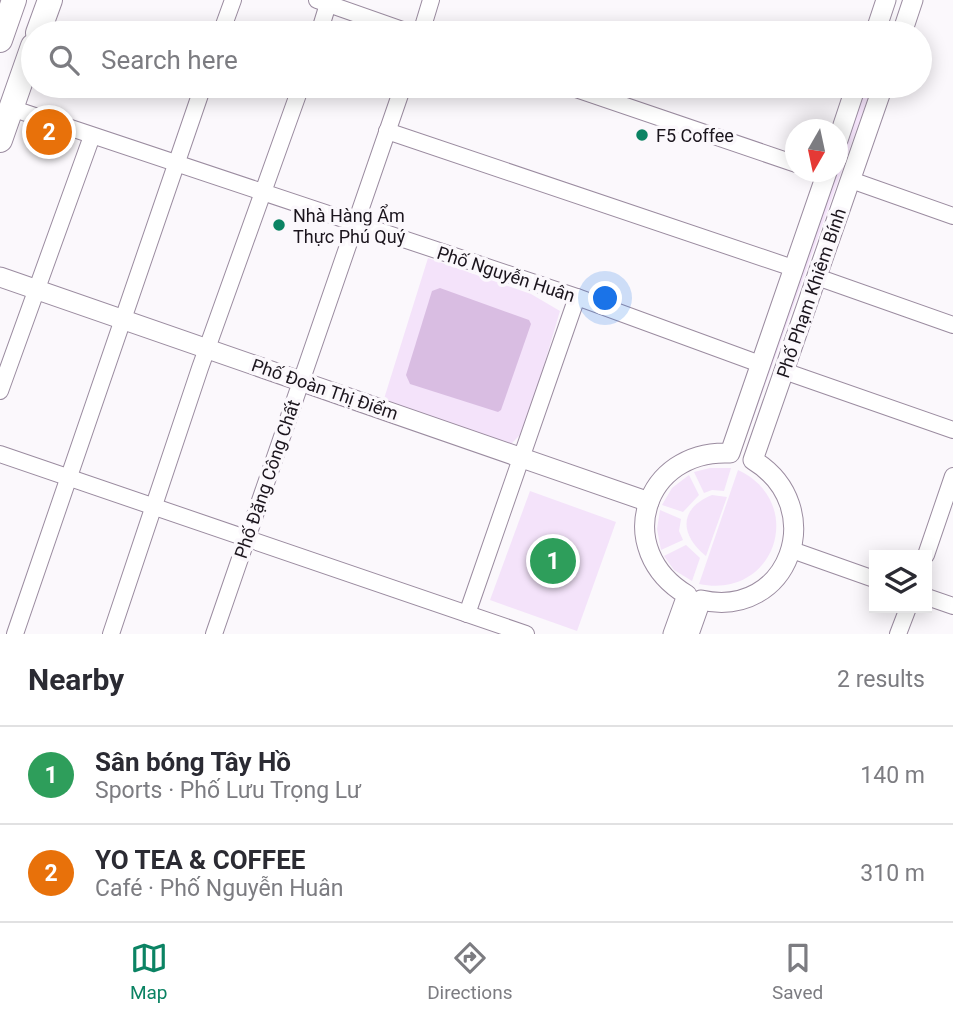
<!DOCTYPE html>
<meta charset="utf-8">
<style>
body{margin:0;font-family:Roboto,sans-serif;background:#f2f2f3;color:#2b2b33}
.controls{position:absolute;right:21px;bottom:21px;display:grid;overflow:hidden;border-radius:0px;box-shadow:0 4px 18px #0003}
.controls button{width:63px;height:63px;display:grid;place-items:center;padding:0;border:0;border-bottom:2px solid #e1e1e2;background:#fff;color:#2b2b33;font:35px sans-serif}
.compass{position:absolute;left:785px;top:119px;width:63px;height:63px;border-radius:50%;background:#fff;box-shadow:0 4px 18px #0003;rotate:189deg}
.you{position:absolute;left:606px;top:299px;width:24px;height:24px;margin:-18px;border:5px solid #fff;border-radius:50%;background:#1a73e8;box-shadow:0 0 0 10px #1a73e833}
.badge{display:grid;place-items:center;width:46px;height:46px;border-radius:50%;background:#0b8363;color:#fff;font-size:23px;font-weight:700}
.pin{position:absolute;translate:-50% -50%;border:4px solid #fff;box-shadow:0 2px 7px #0006}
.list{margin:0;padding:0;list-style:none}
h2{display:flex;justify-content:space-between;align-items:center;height:91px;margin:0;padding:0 28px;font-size:30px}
h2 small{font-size:23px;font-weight:400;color:#7c7c81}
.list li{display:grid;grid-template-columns:46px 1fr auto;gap:21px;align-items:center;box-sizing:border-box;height:98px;padding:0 28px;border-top:2px solid #e1e1e2}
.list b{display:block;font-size:26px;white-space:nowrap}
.list p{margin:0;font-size:23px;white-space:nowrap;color:#7c7c81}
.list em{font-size:23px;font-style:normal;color:#7c7c81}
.icon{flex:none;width:38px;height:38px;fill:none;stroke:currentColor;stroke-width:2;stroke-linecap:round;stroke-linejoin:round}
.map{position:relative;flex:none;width:953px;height:634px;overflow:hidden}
.search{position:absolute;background:#fff;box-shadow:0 4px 18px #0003;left:21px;right:21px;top:21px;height:77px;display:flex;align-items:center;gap:18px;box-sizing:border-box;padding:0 24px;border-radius:38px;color:#7c7c81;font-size:26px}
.sheet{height:287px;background:#fff}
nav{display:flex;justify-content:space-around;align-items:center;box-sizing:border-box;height:98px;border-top:2px solid #e1e1e2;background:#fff;font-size:19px;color:#7c7c81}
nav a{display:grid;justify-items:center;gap:4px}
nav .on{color:#0b8363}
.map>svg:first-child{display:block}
.green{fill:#f4e3fa}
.water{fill:#d9bde2}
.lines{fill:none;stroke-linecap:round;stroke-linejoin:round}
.minor-casing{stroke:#9b8ca0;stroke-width:18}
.tertiary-casing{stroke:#9b8ca0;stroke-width:21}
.primary-casing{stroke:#9b8ca0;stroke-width:26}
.minor{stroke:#fff;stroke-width:16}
.tertiary{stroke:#fff;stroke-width:19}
.primary{stroke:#fff;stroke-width:24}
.poi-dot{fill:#0b8363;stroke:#fbf8fc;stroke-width:2.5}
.labels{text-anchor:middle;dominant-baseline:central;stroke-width:7;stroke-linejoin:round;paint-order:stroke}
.poi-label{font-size:18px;fill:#1b151d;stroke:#fbf8fc;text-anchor:start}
.street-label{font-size:18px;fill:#1b151d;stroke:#fbf8fc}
</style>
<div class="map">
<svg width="953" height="634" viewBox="0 0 953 634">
<rect width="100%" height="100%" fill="#fbf8fc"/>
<g class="green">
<path d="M 864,86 L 872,86 L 749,430 L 746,428 L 834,172 L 838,172 L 838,163 Z"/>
<path d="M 428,258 L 531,294 L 560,311 L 525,430 L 511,444 L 383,402 Z"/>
<path d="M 710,468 L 731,468 L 724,491 L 712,490 L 704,493 L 694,472 Z"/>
<path d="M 738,470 C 807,502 776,600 699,584 Z"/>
<path d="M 689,475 L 699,495 L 683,512 L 662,505 L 672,488 Z"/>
<path d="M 530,491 L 616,522 L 577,631 L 490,600 Z"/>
<path d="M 712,495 L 727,497 L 706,556 C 680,535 678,509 712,495 Z"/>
<path d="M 660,510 L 681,519 L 679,531 L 683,540 L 661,550 L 657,529 Z"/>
<path d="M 686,545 L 700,558 L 692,581 L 674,570 L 664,556 Z"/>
</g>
<path class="water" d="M 440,288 L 529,320 L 531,324 L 501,410 L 498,412 L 410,384 L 406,375 L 432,291 Z"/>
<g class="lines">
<defs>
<g id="minor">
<path d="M 317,0 L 411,33"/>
<path d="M 221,33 L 233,0"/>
<path d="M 319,33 L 328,4"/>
<path d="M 421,33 L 431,0"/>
<path d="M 567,86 L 796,164"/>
<path d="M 11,108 L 577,297 L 760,364"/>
<path d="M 387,131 L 793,268"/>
<path d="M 851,180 L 953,216"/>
<path d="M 817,277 L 953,325"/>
<path d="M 784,371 L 953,430"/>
<path d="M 0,391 L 92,136"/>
<path d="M 0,454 L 526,634"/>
<path d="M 792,550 L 874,579"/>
<path d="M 926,555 L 953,476"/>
<path d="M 927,597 L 953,606"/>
<path d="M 467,614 L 577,297"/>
<path d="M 15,634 L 203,86"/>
<path d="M 111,634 L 200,368 L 301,86"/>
<path d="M 214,634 L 403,86"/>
<path d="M 898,634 L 908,608"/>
</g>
<g id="tertiary">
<path d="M 875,33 L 886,0"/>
<path d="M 902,33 L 913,0"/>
<path d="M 838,140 L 856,86"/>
<path d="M 0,277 L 649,502"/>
<path d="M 673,634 L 687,595 C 612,550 643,449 730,453 L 827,172"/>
<path d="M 689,634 L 701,600 C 789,620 830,507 753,460 L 883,86"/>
</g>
<g id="primary">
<path d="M 38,33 L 50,0"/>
<path d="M 0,40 L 14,0"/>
<path d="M 0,140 L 33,46"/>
</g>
</defs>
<use href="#minor" class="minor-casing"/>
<use href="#tertiary" class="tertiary-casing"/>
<use href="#primary" class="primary-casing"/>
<use href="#minor" class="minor"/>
<use href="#tertiary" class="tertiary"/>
<use href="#primary" class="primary"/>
</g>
<g class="poi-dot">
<circle cx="642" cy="135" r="7"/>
<circle cx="279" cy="225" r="7"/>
</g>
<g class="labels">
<g class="poi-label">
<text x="656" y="135">F5 Coffee</text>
<text x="293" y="215">Nhà Hàng Ẩm<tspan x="293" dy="21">Thực Phú Quý</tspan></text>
</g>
<g class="street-label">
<text transform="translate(506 274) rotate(18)">Phố Nguyễn Huân</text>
<text transform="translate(811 293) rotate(-71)">Phố Phạm Khiêm Bính</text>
<text transform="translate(325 389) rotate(19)">Phố Đoàn Thị Điểm</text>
<text transform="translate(267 479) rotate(-71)">Phố Đặng Công Chất</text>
</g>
</g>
</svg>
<div class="controls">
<button><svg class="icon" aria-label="layers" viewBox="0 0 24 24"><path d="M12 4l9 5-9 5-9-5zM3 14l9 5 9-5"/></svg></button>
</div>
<svg class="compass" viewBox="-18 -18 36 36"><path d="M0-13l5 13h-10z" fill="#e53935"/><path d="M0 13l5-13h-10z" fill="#7c7c81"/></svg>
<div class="you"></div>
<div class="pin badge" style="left:553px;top:561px;background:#2e9e5b">1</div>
<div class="pin badge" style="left:49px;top:132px;background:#e8710a">2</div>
<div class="search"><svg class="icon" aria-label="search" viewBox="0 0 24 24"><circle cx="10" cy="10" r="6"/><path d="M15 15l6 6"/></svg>Search here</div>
</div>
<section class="sheet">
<h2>Nearby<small>2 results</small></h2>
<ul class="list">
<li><span class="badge" style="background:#2e9e5b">1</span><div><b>Sân bóng Tây Hồ</b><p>Sports · Phố Lưu Trọng Lư</p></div><em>140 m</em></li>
<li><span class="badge" style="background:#e8710a">2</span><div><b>YO TEA &amp; COFFEE</b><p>Café · Phố Nguyễn Huân</p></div><em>310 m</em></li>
</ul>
</section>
<nav>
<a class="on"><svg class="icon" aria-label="map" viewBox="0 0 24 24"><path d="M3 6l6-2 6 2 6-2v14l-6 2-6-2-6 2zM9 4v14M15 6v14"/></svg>Map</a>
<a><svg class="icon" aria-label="directions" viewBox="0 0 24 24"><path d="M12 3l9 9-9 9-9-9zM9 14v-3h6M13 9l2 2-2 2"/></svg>Directions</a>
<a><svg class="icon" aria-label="saved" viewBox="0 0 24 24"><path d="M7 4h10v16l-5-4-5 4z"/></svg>Saved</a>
</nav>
